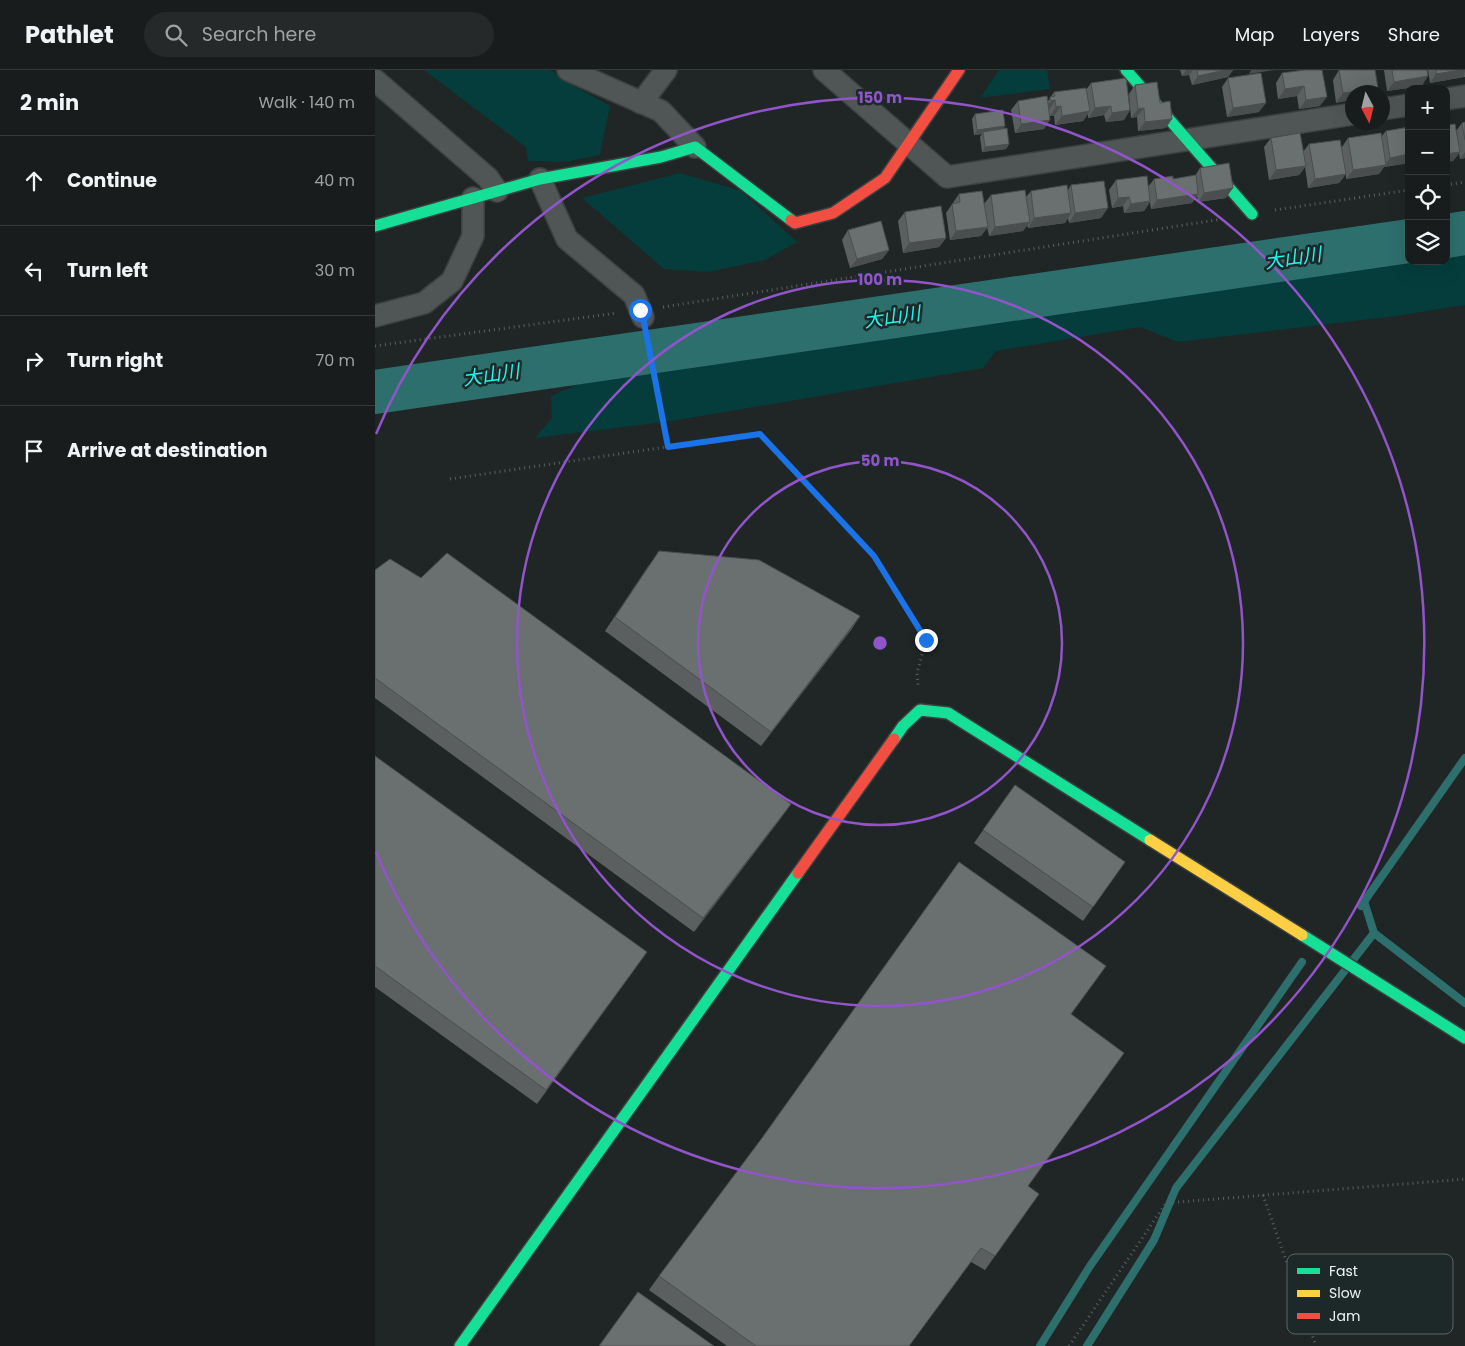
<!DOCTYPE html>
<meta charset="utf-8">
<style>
body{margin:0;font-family:Poppins,"Noto Sans JP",sans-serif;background:#252929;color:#f1f3f6}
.controls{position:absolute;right:15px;top:15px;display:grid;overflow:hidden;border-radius:10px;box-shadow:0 5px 20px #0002}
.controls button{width:45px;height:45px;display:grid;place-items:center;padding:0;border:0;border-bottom:1px solid #363a3b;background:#181c1c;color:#f1f3f6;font:25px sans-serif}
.compass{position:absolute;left:970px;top:15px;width:45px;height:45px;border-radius:50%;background:#181c1c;box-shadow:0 5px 20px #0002;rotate:173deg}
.stop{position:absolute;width:15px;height:15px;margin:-11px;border:4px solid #1a73e8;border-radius:50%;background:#fff}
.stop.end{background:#1a73e8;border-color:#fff;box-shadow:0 1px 5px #0008}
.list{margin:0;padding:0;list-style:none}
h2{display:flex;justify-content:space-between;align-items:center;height:65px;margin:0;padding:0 20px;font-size:21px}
h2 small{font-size:16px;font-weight:400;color:#9fa1a3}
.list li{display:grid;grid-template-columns:32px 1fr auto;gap:15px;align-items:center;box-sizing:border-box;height:90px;padding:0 20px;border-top:1px solid #363a3b}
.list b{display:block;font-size:19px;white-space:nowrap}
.list em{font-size:16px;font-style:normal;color:#9fa1a3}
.icon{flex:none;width:28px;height:28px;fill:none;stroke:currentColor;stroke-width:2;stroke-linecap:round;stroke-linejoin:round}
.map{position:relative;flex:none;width:1090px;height:1276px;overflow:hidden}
header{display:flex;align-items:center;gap:30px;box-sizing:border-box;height:70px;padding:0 25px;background:#181c1c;border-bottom:1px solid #363a3b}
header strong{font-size:24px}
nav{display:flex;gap:28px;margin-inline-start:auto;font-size:18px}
.search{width:350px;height:45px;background:#252929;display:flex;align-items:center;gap:12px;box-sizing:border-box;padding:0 18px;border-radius:28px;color:#9fa1a3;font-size:19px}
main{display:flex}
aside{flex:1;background:#181c1c}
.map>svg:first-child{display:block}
.green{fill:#043d3c}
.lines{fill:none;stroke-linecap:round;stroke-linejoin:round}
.stream{stroke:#2d6f6d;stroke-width:8}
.river{stroke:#2d6f6d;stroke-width:44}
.street-casing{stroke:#3b4140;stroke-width:24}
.fast-casing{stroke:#3b4140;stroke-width:14}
.slow-casing{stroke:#3b4140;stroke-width:14}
.jam-casing{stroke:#3b4140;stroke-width:14}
.path{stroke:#5a5e5e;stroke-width:3;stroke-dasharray:1 4;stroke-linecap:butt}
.street{stroke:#505655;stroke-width:21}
.fast{stroke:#16e098;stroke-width:11}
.slow{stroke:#ffcf43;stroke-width:11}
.jam{stroke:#f24e42;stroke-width:11}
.wall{fill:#5b5f5f}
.shaded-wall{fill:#4a4e4e}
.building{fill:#6a6f6f;stroke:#4a4e4e}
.route{stroke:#1a73e8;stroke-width:6}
.ring{fill:none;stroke:#9254ca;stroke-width:2.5}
.labels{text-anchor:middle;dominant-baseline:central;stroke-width:5;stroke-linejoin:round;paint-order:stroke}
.water-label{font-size:19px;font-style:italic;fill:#1df6f1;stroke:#1d2928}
.key{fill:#1d2928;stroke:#5b6665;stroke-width:1}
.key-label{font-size:14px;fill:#edf5f4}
.centre{fill:#9254ca;stroke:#1d2928;stroke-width:2.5}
.ring-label{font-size:15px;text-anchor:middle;font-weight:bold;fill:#9254ca;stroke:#1d2928;stroke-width:5;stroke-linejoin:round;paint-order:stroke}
</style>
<header>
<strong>Pathlet</strong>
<div class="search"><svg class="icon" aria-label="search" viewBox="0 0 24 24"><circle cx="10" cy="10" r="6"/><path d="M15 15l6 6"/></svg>Search here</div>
<nav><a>Map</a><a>Layers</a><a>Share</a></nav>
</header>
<main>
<aside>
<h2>2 min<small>Walk · 140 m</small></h2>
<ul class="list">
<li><svg class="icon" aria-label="ahead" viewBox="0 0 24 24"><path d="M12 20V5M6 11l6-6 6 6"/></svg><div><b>Continue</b></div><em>40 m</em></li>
<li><svg class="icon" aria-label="left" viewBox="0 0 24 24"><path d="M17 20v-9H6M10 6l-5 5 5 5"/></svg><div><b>Turn left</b></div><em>30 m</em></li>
<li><svg class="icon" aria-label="right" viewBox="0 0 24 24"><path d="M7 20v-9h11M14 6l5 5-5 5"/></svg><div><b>Turn right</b></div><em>70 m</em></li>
<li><svg class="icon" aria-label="arrive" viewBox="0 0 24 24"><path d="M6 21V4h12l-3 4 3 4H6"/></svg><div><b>Arrive at destination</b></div></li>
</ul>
</aside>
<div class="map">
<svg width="1090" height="1276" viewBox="0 0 1090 1276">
<rect width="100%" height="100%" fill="#202626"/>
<g class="green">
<path d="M 49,0 L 175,0 L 195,14 L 235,36 L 225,85 L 189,92 L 153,91 L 151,77 Z"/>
<path d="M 624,0 L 672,0 L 675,19 L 605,28 Z"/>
<path d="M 305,103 L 366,121 L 422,172 L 390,190 L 333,202 L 289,199 L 207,128 Z"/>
<path d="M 1090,148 L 1090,235 L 1021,246 L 803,272 L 765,257 L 621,281 L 608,298 L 297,351 L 160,368 L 177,348 L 176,326 L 302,270 L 1034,156 L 1034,191 L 1071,191 L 1071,151 Z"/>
</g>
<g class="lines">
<g class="stream">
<path d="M 989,831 L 999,863 L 1090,933"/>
<path d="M 986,836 L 1090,688"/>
<path d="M 665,1276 L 715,1196 L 927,892"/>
<path d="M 712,1276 L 779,1170 L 801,1118 L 999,863"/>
</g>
<g class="river">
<path d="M 1071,166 L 1090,163"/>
<path d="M 0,322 L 1034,171"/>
</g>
<defs>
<g id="street">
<path d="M 193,0 L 286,41 L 320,77"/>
<path d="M 449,0 L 572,107 L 978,44"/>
<path d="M 0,10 L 113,108 L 122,121"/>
<path d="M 1071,29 L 1090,26"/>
<path d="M 266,33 L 291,0"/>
<path d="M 1008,39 L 1034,35"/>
<path d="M 165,109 L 192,169 L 259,225 L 268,247"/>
<path d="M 0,246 L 49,233 L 77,211 L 98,166 L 98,128"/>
</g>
<g id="fast">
<path d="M 751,0 L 877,144"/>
<path d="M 0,156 L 165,109 L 286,87 L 320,77 L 416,150"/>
<path d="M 519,669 L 528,656 L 545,640 L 573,643 L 775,770"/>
<path d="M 927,865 L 1090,968"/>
<path d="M 85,1276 L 423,803"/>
</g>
<path id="slow" d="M 775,770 L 927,865"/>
<g id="jam">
<path d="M 416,150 L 420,153 L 458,143 L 510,108 L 584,0"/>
<path d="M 423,803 L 519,669"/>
</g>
</defs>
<use href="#street" class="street-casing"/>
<use href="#fast" class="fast-casing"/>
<use href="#slow" class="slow-casing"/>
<use href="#jam" class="jam-casing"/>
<g class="path">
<path d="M 1071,115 L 1090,112"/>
<path d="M 900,140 L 1034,120"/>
<path d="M 288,237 L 847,149"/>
<path d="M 272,269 L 293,377"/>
<path d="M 0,276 L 242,243"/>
<path d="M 75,409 L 385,363 L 499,485 L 551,570 L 542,603 L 543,615"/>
<path d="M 888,1125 L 941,1276"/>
<path d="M 694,1276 L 791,1133 L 1090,1109"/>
</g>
<use href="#street" class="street"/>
<use href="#fast" class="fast"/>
<use href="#slow" class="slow"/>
<use href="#jam" class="jam"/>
</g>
<g class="wall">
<path d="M 805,0 L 858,0 L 853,7 L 817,15 L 814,5 L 807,6 Z"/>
<path d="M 930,0 L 945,36 L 924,39 L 922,26 L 903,29 L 901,13 L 907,3 Z"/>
<path d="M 964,0 L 1003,18 L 999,22 L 978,22 L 961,33 L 958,10 Z"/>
<path d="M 1009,0 L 1052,0 L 1047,16 L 1012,21 Z"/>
<path d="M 1053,0 L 1090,0 L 1090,7 L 1089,7 L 1055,13 Z"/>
<path d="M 853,8 L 884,42 L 852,47 L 847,17 Z"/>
<path d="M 716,13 L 755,40 L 749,50 L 731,52 L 729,45 L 713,48 L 713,44 L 708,51 L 680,55 L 679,46 L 675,46 L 669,59 L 640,63 L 636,40 L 643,31 L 673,31 L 679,22 L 711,20 Z"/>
<path d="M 760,15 L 785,33 L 791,58 L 763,61 L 762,47 L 756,48 L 754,24 Z"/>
<path d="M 600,44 L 628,59 L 634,74 L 631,79 L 607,82 L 605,67 L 607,64 L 599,65 L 597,49 Z"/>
<path d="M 1090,52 L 1090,88 L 1085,89 L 1084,83 L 1078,91 L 1071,92 L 1071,55 L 1081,61 L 1087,53 Z"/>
<path d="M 1034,57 L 1034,93 L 1009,97 L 1004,104 L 971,109 L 971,104 L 964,113 L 933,118 L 930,97 L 924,105 L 894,110 L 889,77 L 896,68 L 928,82 L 934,74 L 967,77 L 973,68 L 1006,67 L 1011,61 Z"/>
<path d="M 825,98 L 851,128 L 823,132 L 822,126 L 817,133 L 776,139 L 775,132 L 769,141 L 749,143 L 748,136 L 737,138 L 734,120 L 741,110 L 773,117 L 779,109 L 798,109 L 820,106 Z"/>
<path d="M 696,115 L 726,148 L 694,153 L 693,148 L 690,153 L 653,158 L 652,155 L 648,161 L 614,166 L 612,157 L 606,166 L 575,170 L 571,143 L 584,124 L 609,134 L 616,125 L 651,127 L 656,121 L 693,120 Z"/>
<path d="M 530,142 L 571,168 L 564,177 L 528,183 L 523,151 Z"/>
<path d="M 473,160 L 514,180 L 507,189 L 475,198 L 467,170 Z"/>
<path d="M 274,495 L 485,546 L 476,560 L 386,676 L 230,561 Z"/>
<path d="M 0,500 L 46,508 L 416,734 L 406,748 L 319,862 L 0,628 Z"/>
<path d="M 0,686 L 262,896 L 162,1034 L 0,917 Z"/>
<path d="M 640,715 L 750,792 L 708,851 L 599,773 Z"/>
<path d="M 696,944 L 653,1116 L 664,1124 L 610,1200 L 596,1192 L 534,1276 L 352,1276 L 274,1220 L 284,1206 Z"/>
</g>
<g class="shaded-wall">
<path d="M 811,0 L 818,0 L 814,5 L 807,6 Z"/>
<path d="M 850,0 L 858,0 L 853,7 L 817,15 L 823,6 Z"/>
<path d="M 876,0 L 899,0 L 874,4 Z"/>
<path d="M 1085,0 L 1090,0 L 1089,7 L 1055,13 L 1061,4 Z"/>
<path d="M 1053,6 L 1047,16 L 1012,21 L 1019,12 Z"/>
<path d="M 929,16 L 922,26 L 903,29 L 910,19 Z"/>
<path d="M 1003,18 L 999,22 L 978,22 L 978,30 L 961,33 L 968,23 Z"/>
<path d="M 952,27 L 945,36 L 924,39 L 931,30 Z"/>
<path d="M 680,30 L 674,40 L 669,41 L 676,31 Z"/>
<path d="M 891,33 L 884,42 L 852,47 L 858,38 Z"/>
<path d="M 686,36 L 679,46 L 675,46 L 681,37 Z"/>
<path d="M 736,36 L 729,45 L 713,48 L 720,38 Z"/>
<path d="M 769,38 L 762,47 L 756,48 L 763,39 Z"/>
<path d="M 755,40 L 749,50 L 731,52 L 737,43 Z"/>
<path d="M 715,41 L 708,51 L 680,55 L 687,46 Z"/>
<path d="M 797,49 L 791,58 L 763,61 L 770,52 Z"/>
<path d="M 675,50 L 669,59 L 640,63 L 646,54 Z"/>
<path d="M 630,56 L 627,61 L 608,62 L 607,64 L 599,65 L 602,60 Z"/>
<path d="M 634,74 L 631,79 L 607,82 L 610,77 Z"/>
<path d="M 1085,82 L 1078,91 L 1071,92 L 1071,84 Z"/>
<path d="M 1090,82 L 1090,88 L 1085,89 Z"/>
<path d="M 1034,84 L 1034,93 L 1009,97 L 1004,104 L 971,109 L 978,100 L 1010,95 L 1015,88 Z"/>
<path d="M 931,96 L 924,105 L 894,110 L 901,100 Z"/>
<path d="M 971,104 L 964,113 L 933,118 L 940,109 Z"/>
<path d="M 858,118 L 851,128 L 823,132 L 829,123 Z"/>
<path d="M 823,124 L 817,133 L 776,139 L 782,130 Z"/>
<path d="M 754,127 L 748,136 L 737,138 L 743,128 Z"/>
<path d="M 775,131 L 769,141 L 749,143 L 756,134 Z"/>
<path d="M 733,138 L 726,148 L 694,153 L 700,143 Z"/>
<path d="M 696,143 L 690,153 L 653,158 L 659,148 Z"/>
<path d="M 655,152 L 648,161 L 614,166 L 620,157 Z"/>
<path d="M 613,157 L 606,166 L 575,170 L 581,161 Z"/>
<path d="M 571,168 L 564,177 L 528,183 L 534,173 Z"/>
<path d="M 514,180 L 507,189 L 475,198 L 482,189 Z"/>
<path d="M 485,546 L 476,560 L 386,676 L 396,662 Z"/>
<path d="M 416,734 L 406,748 L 319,862 L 328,848 Z"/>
</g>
<g class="building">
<path d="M 822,0 L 850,0 L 823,6 Z"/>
<path d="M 930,0 L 947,0 L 952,27 L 931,30 L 929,16 L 910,19 L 907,3 Z"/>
<path d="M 964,0 L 1000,0 L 1003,18 L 968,23 Z"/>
<path d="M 1017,0 L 1052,0 L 1053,6 L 1019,12 Z"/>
<path d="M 1061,0 L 1085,0 L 1061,4 Z"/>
<path d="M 886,3 L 891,33 L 858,38 L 853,8 Z"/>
<path d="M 751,8 L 755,40 L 737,43 L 736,36 L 720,38 L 716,13 Z"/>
<path d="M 782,12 L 785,33 L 795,31 L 797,49 L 770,52 L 769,38 L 763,39 L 760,15 Z"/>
<path d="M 711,18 L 715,41 L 687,46 L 686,36 L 681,37 L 680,30 L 676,31 L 675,27 L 680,26 L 679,22 Z"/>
<path d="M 672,26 L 675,50 L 646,54 L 643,31 Z"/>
<path d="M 628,40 L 630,56 L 602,60 L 600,44 Z"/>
<path d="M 1090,52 L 1090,70 L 1087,53 Z"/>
<path d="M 1080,54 L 1085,82 L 1071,84 L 1071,55 Z"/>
<path d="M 1034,57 L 1034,84 L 1015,88 L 1011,61 Z"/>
<path d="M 632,58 L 634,74 L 610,77 L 608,62 Z"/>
<path d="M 925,63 L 931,96 L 901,100 L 896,68 Z"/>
<path d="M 1006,63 L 1011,95 L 978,100 L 973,68 Z"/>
<path d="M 965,70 L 971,104 L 940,109 L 934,74 Z"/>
<path d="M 854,93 L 858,118 L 829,123 L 825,98 Z"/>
<path d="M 821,105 L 823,124 L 782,130 L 779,109 L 798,106 L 798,109 Z"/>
<path d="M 772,106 L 775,131 L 756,134 L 754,127 L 743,128 L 741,110 Z"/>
<path d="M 729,111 L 733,138 L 700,143 L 696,115 Z"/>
<path d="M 692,115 L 696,143 L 659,148 L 656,121 Z"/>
<path d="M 650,120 L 655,152 L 620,157 L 616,125 Z"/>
<path d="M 607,121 L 613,157 L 581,161 L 577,134 L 585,132 L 584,124 Z"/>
<path d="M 566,136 L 571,168 L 534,173 L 530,142 Z"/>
<path d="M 506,151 L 514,180 L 482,189 L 473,160 Z"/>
<path d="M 284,481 L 384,490 L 485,546 L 396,662 L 240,547 Z"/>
<path d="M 72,483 L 416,734 L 328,848 L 0,608 L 0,500 L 15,489 L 46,508 Z"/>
<path d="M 0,686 L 272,882 L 171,1020 L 0,896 Z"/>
<path d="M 640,715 L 750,792 L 718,837 L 608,760 Z"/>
<path d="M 584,792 L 731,896 L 696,944 L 749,983 L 653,1116 L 664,1124 L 620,1186 L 606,1178 L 534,1276 L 381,1276 L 284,1206 L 387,1068 Z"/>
<path d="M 263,1222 L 339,1276 L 224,1276 Z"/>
</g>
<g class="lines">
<path class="route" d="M 265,240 L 268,247 L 293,377 L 385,364 L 499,486 L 551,570"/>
</g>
<g class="ring">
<circle cx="505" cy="573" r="182"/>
<circle cx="505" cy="573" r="363"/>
<path d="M1 364A545 545 0 1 1 1 782"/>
</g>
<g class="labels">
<g class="water-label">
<text transform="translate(918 188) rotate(-8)">大山川</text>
<text transform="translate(517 247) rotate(-8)">大山川</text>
<text transform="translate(116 305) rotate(-8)">大山川</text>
</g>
</g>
<rect x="912" y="1184" width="166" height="80" rx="8" class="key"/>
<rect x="922" y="1198" width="23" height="6" fill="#16e098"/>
<rect x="922" y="1220" width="23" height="7" fill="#ffcf43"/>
<rect x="922" y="1243" width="23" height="6" fill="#f24e42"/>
<g class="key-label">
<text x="954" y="1206">Fast</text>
<text x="954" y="1228">Slow</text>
<text x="954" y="1251">Jam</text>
</g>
<circle cx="505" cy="573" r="8" class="centre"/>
<g class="ring-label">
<text x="505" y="33">150 m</text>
<text x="505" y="215">100 m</text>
<text x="505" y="396">50 m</text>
</g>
</svg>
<div class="controls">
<button>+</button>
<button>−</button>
<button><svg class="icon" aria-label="locate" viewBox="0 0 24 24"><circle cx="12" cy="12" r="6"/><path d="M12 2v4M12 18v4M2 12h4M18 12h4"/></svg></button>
<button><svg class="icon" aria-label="layers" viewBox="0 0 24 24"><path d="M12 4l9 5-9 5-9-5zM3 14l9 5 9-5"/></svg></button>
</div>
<svg class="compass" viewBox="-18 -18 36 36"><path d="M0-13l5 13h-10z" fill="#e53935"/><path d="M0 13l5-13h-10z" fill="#9fa1a3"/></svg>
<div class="stop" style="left:265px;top:240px"></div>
<div class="stop end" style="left:551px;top:570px"></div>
</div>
</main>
